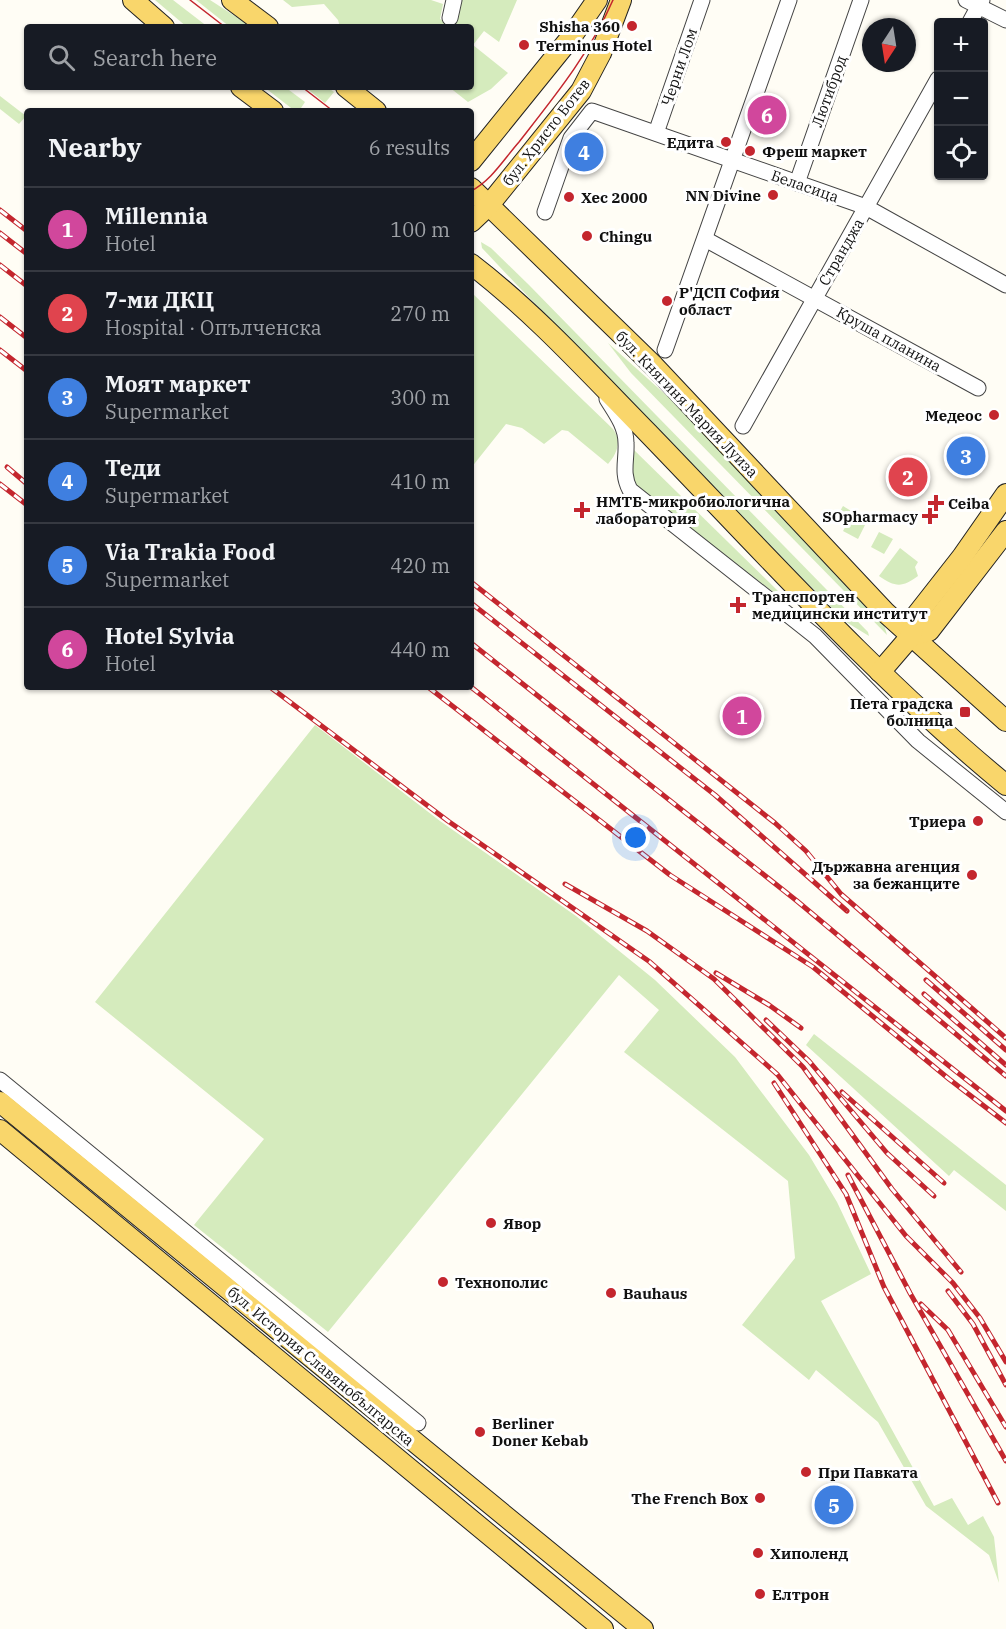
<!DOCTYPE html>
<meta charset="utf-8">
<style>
body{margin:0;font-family:"IBM Plex Serif",serif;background:#20242c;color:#f1f3f6}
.controls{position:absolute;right:18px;top:18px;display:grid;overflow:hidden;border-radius:6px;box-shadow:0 2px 4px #0004}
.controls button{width:54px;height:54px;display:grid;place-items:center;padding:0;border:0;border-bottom:2px solid #363941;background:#171b24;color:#f1f3f6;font:30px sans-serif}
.compass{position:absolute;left:862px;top:18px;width:54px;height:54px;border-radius:50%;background:#171b24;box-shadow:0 2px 4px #0004;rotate:192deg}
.you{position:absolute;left:636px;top:838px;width:21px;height:21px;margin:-15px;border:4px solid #fff;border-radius:50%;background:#1a73e8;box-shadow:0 0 0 9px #1a73e833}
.badge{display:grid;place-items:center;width:39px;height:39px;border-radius:50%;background:#c4262e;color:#fff;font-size:20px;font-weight:700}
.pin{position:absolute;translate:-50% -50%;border:3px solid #fff;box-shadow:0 2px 6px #0006}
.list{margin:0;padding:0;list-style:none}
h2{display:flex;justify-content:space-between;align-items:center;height:78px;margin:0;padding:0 24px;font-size:26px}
h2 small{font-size:20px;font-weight:400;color:#9ea1a6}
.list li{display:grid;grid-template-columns:39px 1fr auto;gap:18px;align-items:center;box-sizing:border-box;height:84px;padding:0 24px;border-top:2px solid #363941}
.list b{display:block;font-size:22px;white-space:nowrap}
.list p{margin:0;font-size:20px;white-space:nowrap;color:#9ea1a6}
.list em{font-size:20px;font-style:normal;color:#9ea1a6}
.icon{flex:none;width:33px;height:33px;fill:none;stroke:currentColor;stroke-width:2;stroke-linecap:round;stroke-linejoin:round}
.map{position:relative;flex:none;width:1006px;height:1629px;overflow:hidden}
.search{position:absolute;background:#171b24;box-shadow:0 2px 4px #0004;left:24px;top:24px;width:450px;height:66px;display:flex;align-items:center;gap:15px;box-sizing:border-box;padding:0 21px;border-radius:6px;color:#9ea1a6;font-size:22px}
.panel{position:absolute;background:#171b24;box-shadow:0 2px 4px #0004;left:24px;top:108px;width:450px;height:582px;border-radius:6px}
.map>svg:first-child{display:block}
.green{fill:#d5ebbd}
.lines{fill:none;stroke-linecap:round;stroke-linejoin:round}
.minor-casing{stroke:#444;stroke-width:17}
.major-casing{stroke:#222;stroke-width:22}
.minor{stroke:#fff;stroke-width:15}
.major{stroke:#f9d66b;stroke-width:20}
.tram{stroke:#c4262e;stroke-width:1.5}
.rail-casing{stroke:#c4262e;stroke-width:5}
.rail{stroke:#fff;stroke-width:3;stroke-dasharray:9;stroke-linecap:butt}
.poi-dot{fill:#c4262e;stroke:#fff;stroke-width:2}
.labels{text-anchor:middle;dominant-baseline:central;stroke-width:6;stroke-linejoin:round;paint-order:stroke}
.poi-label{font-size:15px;font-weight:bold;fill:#111;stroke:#fff;text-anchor:start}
.street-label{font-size:15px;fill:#111;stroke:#fff}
</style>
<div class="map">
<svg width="1006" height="1629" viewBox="0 0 1006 1629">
<rect width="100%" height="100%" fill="#fffdf5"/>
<g class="green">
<path d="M 155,0 L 173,0 L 208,27 L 187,27 Z"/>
<path d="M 196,0 L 210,0 L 252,27 L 230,27 Z"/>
<path d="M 283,0 L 431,0 L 443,4 L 440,19 L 454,27 L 340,27 L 338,20 L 324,4 L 292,7 Z"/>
<path d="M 462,0 L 517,0 L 499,42 L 484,31 L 473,45 L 508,73 L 491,89 L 468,102 L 449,87 L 471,87 L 471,27 L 455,27 Z"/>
<path d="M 264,87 L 285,87 L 305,102 L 299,111 L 295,111 Z"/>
<path d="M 305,87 L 327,87 L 334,92 L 325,103 Z"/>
<path d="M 0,96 L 26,116 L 19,124 L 0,109 Z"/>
<path d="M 481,242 L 491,248 L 529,285 L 868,632 L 869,636 L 846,622 L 805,581 L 516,284 L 482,248 Z"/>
<path d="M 472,293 L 613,429 C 622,441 617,454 608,464 L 568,431 L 562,430 L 544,444 L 522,428 L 506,424 L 471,468 Z"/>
<path d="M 608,343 L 676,404 L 883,621 L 887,635 L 631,373 Z"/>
<path d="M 632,448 L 778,591 L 776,594 L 636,490 L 630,481 Z"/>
<path d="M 843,506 L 856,514 L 853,519 L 865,525 L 858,539 L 843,531 L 847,524 L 836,518 Z"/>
<path d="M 879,532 L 893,539 L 884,554 L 871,547 Z"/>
<path d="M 900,548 L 918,562 L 915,567 L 918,576 C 902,588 895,587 879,576 Z"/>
<path d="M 315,725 L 440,821 L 576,916 L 655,980 L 735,1057 L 809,1155 L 837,1202 L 871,1274 L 821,1301 L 934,1506 L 952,1498 L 968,1525 L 983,1516 L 994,1537 L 999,1583 L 989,1555 L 926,1506 L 878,1422 L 816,1370 L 809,1380 L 742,1325 L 795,1258 L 788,1181 L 624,1052 L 659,1010 L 619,975 L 328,1332 L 194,1225 L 264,1139 L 95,1002 Z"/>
<path d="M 814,1034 L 1006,1185 L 1006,1211 L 954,1170 L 949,1176 L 806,1045 Z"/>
</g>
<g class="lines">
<defs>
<g id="minor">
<path d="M 966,0 L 1006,20"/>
<path d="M 450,18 L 454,0"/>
<path d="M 970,22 L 982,0"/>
<path d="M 656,133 L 702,0"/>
<path d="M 797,183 L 861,0"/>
<path d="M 545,212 L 571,138 L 592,111 L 866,207 L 1006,285"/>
<path d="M 705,239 L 978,388"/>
<path d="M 665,350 L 789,0"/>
<path d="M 607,399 C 615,412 626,426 626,443 C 627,460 621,473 630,490 L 815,636 L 918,741 L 1006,812"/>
<path d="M 743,426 L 938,79"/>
<path d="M 0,1080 L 418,1423"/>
</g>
<g id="major">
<path d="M 133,0 L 164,27"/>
<path d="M 232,0 L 268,27"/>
<path d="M 241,87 L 273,111"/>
<path d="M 346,87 L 376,111"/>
<path d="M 471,161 L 572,36 L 597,0"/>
<path d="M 471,188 L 654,366 L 886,613 L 1006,721"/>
<path d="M 471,222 L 489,205 L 581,91 L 601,53 L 621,0"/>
<path d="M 471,264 C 535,313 591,375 648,433 C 764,553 877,679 1006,785"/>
<path d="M 911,636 L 929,631 L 1006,531"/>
<path d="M 880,672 L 911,636 L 915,617 L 962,557 L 1006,494"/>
<path d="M 0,1102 L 643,1629"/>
<path d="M 0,1130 L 603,1629"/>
</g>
</defs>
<use href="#minor" class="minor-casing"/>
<use href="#major" class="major-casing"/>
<use href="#minor" class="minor"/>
<use href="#major" class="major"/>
<g class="tram">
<path d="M 190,0 L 225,27"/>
<path d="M 302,87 L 333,111"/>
<path d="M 471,191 C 491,181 504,159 519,142 C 555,96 590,53 613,0"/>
</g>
<defs>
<g id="rail">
<path d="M 0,210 L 27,231"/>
<path d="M 0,233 L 27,254"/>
<path d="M 0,265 L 27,286"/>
<path d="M 0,317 L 27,338"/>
<path d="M 0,350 L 27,371"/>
<path d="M 7,467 L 27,484"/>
<path d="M 0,484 L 27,505"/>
<path d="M 471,582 L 775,823 L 806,851 L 841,894 L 1006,1038"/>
<path d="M 471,603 L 715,795 L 847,911"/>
<path d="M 471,643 L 797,901 L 1006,1076"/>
<path d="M 270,687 L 448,821 L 650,962 L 777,1074 L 906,1236 L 953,1283 L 980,1318 L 1006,1362"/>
<path d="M 428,687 L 670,875 L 813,967 L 949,1079 L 1006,1123"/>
<path d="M 471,687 L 1006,1111"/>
<path d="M 565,884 L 647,931 L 714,979 L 803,1067 L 892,1189 L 961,1272"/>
<path d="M 716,973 L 769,1005 L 801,1028"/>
<path d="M 926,980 L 1006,1050"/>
<path d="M 924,994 L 1006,1065"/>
<path d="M 766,1020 L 809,1061 L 887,1153 L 934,1196"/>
<path d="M 774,1083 L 846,1194 L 884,1287 L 998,1503"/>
<path d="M 842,1092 L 944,1183"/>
<path d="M 848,1175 L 910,1293 L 1006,1461"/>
<path d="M 948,1291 L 973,1324 L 1006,1385"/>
<path d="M 921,1304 L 948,1330 L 1006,1427"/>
</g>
</defs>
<use href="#rail" class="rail-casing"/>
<use href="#rail" class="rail"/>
</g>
<g class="poi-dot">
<circle cx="632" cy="26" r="6"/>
<circle cx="524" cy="45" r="6"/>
<circle cx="726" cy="142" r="6"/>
<circle cx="750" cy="151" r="6"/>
<circle cx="773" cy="195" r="6"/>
<circle cx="569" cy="197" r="6"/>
<circle cx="587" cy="236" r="6"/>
<circle cx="667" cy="301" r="6"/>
<circle cx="994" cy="415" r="6"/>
<path d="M933 494h6v6h6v6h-6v6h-6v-6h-6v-6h6z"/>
<path d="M579 501h6v6h6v6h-6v6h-6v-6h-6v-6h6z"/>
<path d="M927 507h6v6h6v6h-6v6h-6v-6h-6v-6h6z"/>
<path d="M735 596h6v6h6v6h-6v6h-6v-6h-6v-6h6z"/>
<rect x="959" y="706" width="12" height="12" rx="3"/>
<circle cx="978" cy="821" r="6"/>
<circle cx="972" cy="875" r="6"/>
<circle cx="491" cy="1223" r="6"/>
<circle cx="443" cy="1282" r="6"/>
<circle cx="611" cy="1293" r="6"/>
<circle cx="480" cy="1432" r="6"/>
<circle cx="806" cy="1472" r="6"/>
<circle cx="760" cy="1498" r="6"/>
<circle cx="758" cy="1553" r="6"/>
<circle cx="760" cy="1594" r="6"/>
</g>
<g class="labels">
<g class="poi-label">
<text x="620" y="26" text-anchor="end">Shisha 360</text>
<text x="536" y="45">Terminus Hotel</text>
<text x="714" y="142" text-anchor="end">Едита</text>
<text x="762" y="151">Фреш маркет</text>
<text x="761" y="195" text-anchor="end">NN Divine</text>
<text x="581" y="197">Хес 2000</text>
<text x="599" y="236">Chingu</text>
<text x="679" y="292">Р'ДСП София<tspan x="679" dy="17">област</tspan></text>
<text x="982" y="415" text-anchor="end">Медеос</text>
<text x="596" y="501">НМТБ-микробиологична<tspan x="596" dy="17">лаборатория</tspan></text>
<text x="948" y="503">Ceiba</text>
<text x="918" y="516" text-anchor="end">SOpharmacy</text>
<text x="752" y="596">Транспортен<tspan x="752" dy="17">медицински институт</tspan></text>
<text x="953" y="703" text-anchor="end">Пета градска<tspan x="953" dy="17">болница</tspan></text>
<text x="966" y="821" text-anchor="end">Триера</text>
<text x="960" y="866" text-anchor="end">Държавна агенция<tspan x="960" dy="17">за бежанците</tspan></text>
<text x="503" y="1223">Явор</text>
<text x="455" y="1282">Технополис</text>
<text x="623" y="1293">Bauhaus</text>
<text x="492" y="1423">Berliner<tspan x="492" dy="17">Doner Kebab</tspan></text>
<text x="818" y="1472">При Павката</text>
<text x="748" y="1498" text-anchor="end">The French Box</text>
<text x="770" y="1553">Хиполенд</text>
<text x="772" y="1594">Елтрон</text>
</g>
<g class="street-label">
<text transform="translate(679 67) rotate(-71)">Черни Лом</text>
<text transform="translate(829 91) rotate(-70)">Лютиброд</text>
<text transform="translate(546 132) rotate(-52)">бул. Христо Ботев</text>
<text transform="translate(805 186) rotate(19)">Беласица</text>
<text transform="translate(841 252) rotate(-60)">Странджа</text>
<text transform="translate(889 339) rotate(29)">Круша планина</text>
<text transform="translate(687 404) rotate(46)">бул. Княгиня Мария Луиза</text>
<text transform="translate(321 1366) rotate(40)">бул. История Славянобългарска</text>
</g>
</g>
</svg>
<div class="controls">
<button>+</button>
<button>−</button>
<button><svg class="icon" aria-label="locate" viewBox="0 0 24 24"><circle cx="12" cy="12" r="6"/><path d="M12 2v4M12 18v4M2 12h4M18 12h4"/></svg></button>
</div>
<svg class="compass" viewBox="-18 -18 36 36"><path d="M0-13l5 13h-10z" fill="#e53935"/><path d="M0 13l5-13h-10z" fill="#9ea1a6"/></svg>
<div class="you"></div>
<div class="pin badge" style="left:742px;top:716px;background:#d1479c">1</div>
<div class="pin badge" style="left:908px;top:477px;background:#e0444e">2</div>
<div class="pin badge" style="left:966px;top:456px;background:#3f7fe0">3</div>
<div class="pin badge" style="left:584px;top:152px;background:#3f7fe0">4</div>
<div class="pin badge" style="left:834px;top:1505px;background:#3f7fe0">5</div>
<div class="pin badge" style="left:767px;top:115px;background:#d1479c">6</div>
<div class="search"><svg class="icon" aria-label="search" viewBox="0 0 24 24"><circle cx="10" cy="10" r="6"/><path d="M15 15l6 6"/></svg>Search here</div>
<section class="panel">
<h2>Nearby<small>6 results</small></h2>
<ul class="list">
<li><span class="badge" style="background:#d1479c">1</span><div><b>Millennia</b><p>Hotel</p></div><em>100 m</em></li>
<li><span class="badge" style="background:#e0444e">2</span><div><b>7-ми ДКЦ</b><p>Hospital · Опълченска</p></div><em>270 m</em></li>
<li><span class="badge" style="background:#3f7fe0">3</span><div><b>Моят маркет</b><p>Supermarket</p></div><em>300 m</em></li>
<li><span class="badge" style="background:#3f7fe0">4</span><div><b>Теди</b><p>Supermarket</p></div><em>410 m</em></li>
<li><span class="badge" style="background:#3f7fe0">5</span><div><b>Via Trakia Food</b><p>Supermarket</p></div><em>420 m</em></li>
<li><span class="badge" style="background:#d1479c">6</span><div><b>Hotel Sylvia</b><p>Hotel</p></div><em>440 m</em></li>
</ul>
</section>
</div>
